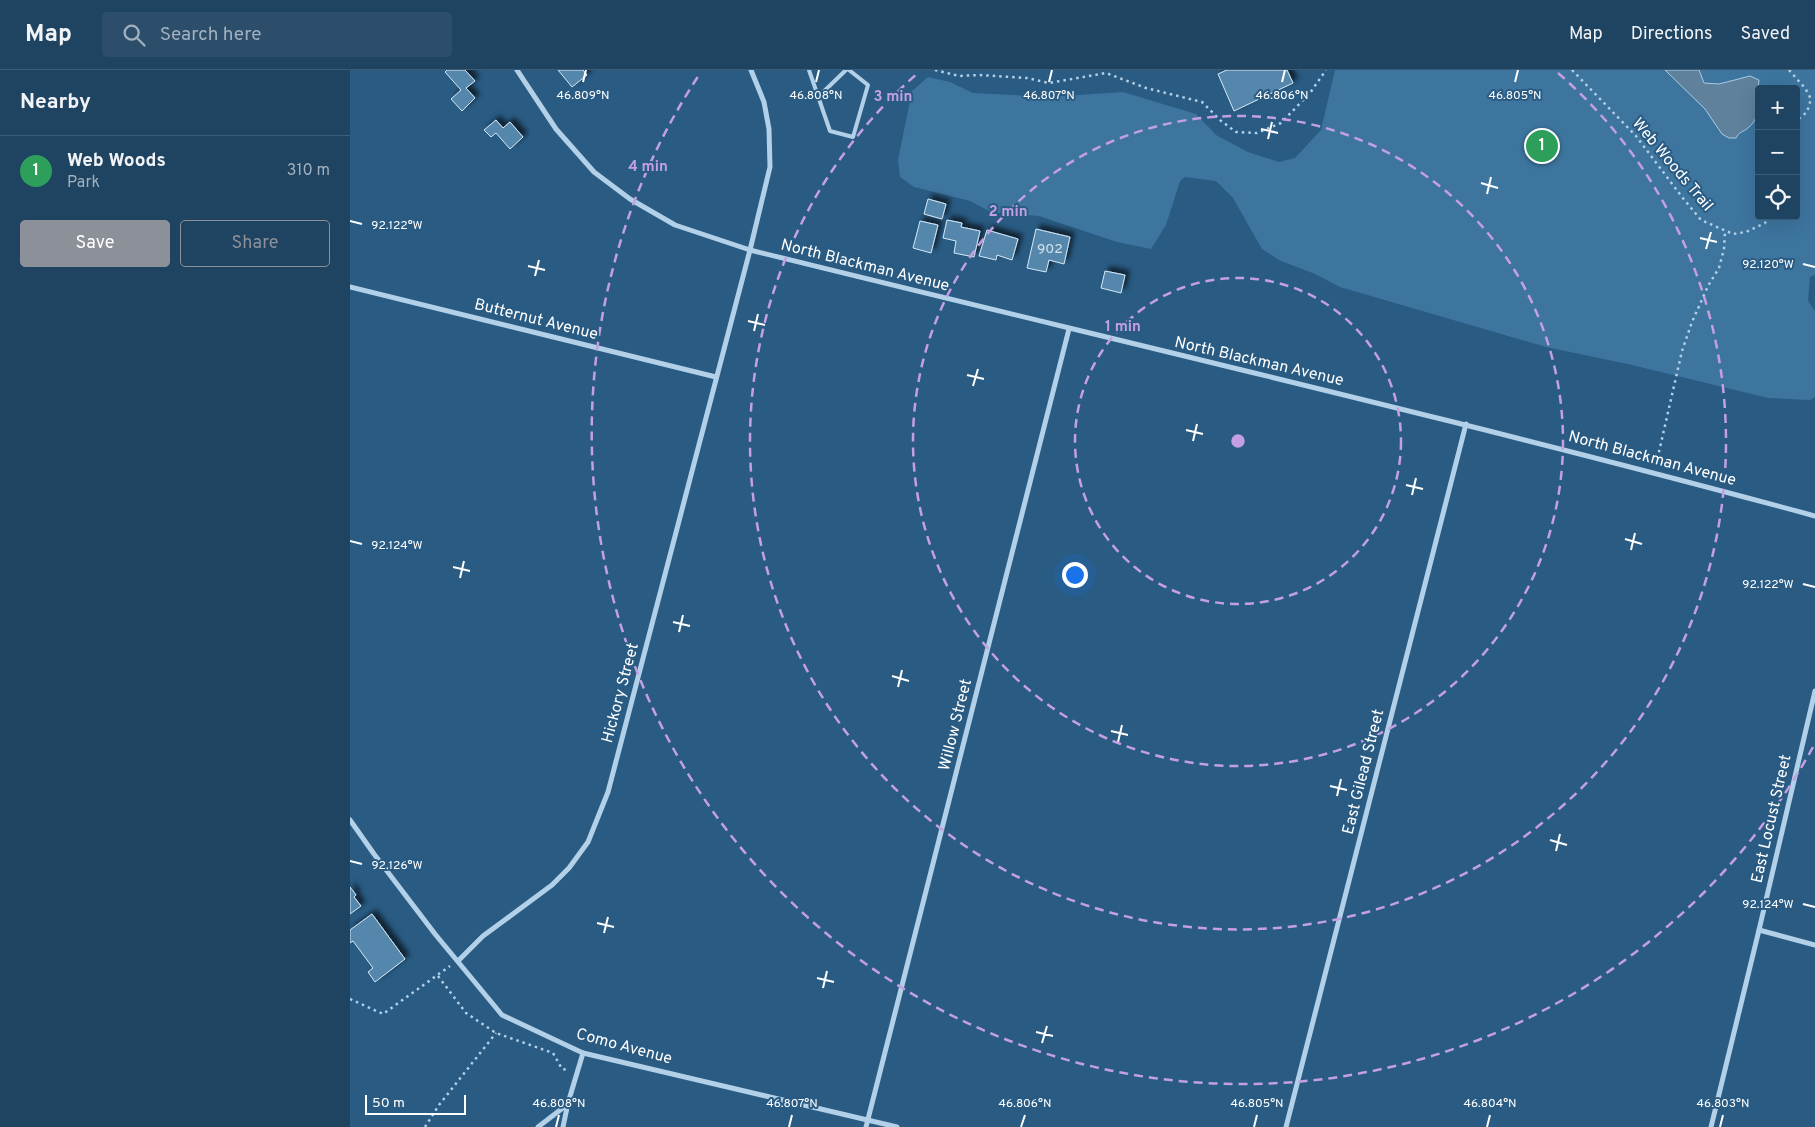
<!DOCTYPE html>
<meta charset="utf-8">
<style>
body{margin:0;font-family:Overpass,sans-serif;background:#2c4e6b;color:#f1f3f6}
.controls{position:absolute;right:15px;top:15px;display:grid;overflow:hidden;border-radius:5px;box-shadow:0 5px 20px #0002}
.controls button{width:45px;height:45px;display:grid;place-items:center;padding:0;border:0;border-bottom:1px solid #3c5c77;background:#1f4462;color:#f1f3f6;font:25px sans-serif}
.scale{position:absolute;left:15px;bottom:12px;width:101px;box-sizing:border-box;padding-left:5px;border:2px solid #fff;border-top:0;font-size:14px;line-height:18px;white-space:nowrap;color:#fff;-webkit-text-stroke:4px #295b83;paint-order:stroke}
.you{position:absolute;left:724px;top:504px;width:18px;height:18px;margin:-12px;border:4px solid #fff;border-radius:50%;background:#1a73e8;box-shadow:0 0 0 8px #1a73e833}
.badge{display:grid;place-items:center;width:32px;height:32px;border-radius:50%;background:#8c9099;color:#fff;font-size:16px;font-weight:700}
.pin{position:absolute;translate:-50% -50%;border:2px solid #fff;box-shadow:0 1px 5px #0006}
.list{margin:0;padding:0;list-style:none}
h2{display:flex;justify-content:space-between;align-items:center;height:65px;margin:0;padding:0 20px;font-size:21px}
h2 small{font-size:16px;font-weight:400;color:#a1b0be}
.list li{display:grid;grid-template-columns:32px 1fr auto;gap:15px;align-items:center;box-sizing:border-box;height:70px;padding:0 20px;border-top:1px solid #3c5c77}
.list b{display:block;font-size:19px;white-space:nowrap}
.list p{margin:0;font-size:16px;white-space:nowrap;color:#a1b0be}
.list em{font-size:16px;font-style:normal;color:#a1b0be}
.actions{display:flex;gap:10px;padding:15px 20px}
.actions a{flex:1;padding:11px 0;border:1px solid #8c9099;border-radius:5px;text-align:center;font-size:18px;color:#8c9099}
.actions .main{background:#8c9099;color:#fff}
.icon{flex:none;width:28px;height:28px;fill:none;stroke:currentColor;stroke-width:2;stroke-linecap:round;stroke-linejoin:round}
.map{position:relative;flex:none;width:1465px;height:1057px;overflow:hidden}
header{display:flex;align-items:center;gap:30px;box-sizing:border-box;height:70px;padding:0 25px;background:#1f4462;border-bottom:1px solid #3c5c77}
header strong{font-size:24px}
nav{display:flex;gap:28px;margin-inline-start:auto;font-size:18px}
.search{width:350px;height:45px;background:#2c4e6b;display:flex;align-items:center;gap:12px;box-sizing:border-box;padding:0 18px;border-radius:5px;color:#a1b0be;font-size:19px}
main{display:flex}
aside{flex:1;background:#1f4462}
.map>svg:first-child{display:block}
.green{fill:#3d759f;fill-rule:evenodd}
.water{fill:#5f819c;stroke:#a7cce7}
.building{fill:#5587ad;stroke:#d5e8f5;filter:url(#shadow)}
.lines{fill:none;stroke-linecap:round;stroke-linejoin:round}
.path{stroke:#b2d0e7;stroke-width:2.5;stroke-dasharray:2.5 4;stroke-linecap:butt}
.service{stroke:#b2d0e7;stroke-width:4}
.minor{stroke:#b2d0e7;stroke-width:5}
.ticks{fill:none;stroke:#fff;stroke-width:2}
.ring{fill:none;stroke:#c4a0e2;stroke-width:2.5;stroke-dasharray:9 6}
.labels{text-anchor:middle;dominant-baseline:central;stroke-width:4;stroke-linejoin:round;paint-order:stroke}
.number-label{font-size:14px;fill:#d4e1ea}
.street-label{font-size:16px;fill:#fff;stroke:#295b83}
.ticks-label{font-size:12px;text-anchor:middle;fill:#fff;stroke:#295b83;stroke-width:4;stroke-linejoin:round;paint-order:stroke}
.centre{fill:#c4a0e2;stroke:#295b83;stroke-width:2.5}
.ring-label{font-size:15px;text-anchor:middle;font-weight:bold;fill:#c4a0e2;stroke:#295b83;stroke-width:4;stroke-linejoin:round;paint-order:stroke}
</style>
<header>
<strong>Map</strong>
<div class="search"><svg class="icon" aria-label="search" viewBox="0 0 24 24"><circle cx="10" cy="10" r="6"/><path d="M15 15l6 6"/></svg>Search here</div>
<nav><a>Map</a><a>Directions</a><a>Saved</a></nav>
</header>
<main>
<aside>
<h2>Nearby<small></small></h2>
<ul class="list">
<li><span class="badge" style="background:#2e9e5b">1</span><div><b>Web Woods</b><p>Park</p></div><em>310 m</em></li>
</ul>
<div class="actions"><a class="main">Save</a><a>Share</a></div>
</aside>
<div class="map">
<svg width="1465" height="1057" viewBox="0 0 1465 1057">
<defs>
<filter id="shadow"><feDropShadow dx="4.5" dy="-4.5" stdDeviation="2.5" flood-color="#0009"/></filter>
</defs>
<rect width="100%" height="100%" fill="#295b83"/>
<path class="green" d="M 985,0 L 1465,0 L 1465,205 L 1460,207 L 1458,231 L 1465,241 L 1465,327 L 1460,330 L 1418,328 L 1282,295 L 1196,277 L 990,217 L 965,204 L 931,191 L 912,179 L 883,128 L 866,111 L 835,107 L 830,111 L 816,155 L 801,179 L 767,172 L 689,146 L 641,142 L 620,131 L 564,117 L 550,107 L 548,90 L 562,21 L 578,7 L 600,12 L 623,23 L 699,27 L 773,22 L 846,44 L 866,65 L 898,82 L 929,92 L 945,88 L 971,60 ZM 1409,19 L 1446,19 L 1446,146 L 1409,146 Z"/>
<path class="water" d="M 1315,0 L 1349,0 L 1354,13 L 1369,14 L 1400,6 L 1409,10 C 1406,27 1414,45 1398,58 C 1393,62 1389,62 1386,68 L 1379,68 L 1372,64 L 1355,39 Z"/>
<g class="building">
<path d="M 97,0 L 115,0 L 125,11 L 116,18 L 125,28 L 112,41 L 101,29 L 111,20 L 95,2 Z"/>
<path d="M 208,0 L 233,0 L 237,5 L 222,17 Z"/>
<path d="M 877,0 L 937,0 L 943,13 L 884,41 L 868,4 Z"/>
<path d="M 146,50 L 153,58 L 160,52 L 173,67 L 160,79 L 146,63 L 141,67 L 134,60 Z"/>
<path d="M 578,129 L 596,134 L 592,149 L 574,144 Z"/>
<path d="M 597,150 L 612,153 L 611,157 L 630,161 L 624,187 L 604,183 L 606,171 L 593,168 Z"/>
<path d="M 570,151 L 588,155 L 581,183 L 563,178 Z"/>
<path d="M 686,159 L 720,167 L 714,194 L 699,190 L 696,202 L 677,198 Z"/>
<path d="M 637,160 L 668,169 L 662,190 L 647,185 L 646,190 L 629,186 Z"/>
<path d="M 755,201 L 775,205 L 771,223 L 751,218 Z"/>
<path d="M 0,817 L 6,825 L 4,827 L 11,836 L 0,844 Z"/>
<path d="M 22,844 L 55,889 L 25,912 L 18,902 L 23,898 L 3,871 L 0,873 L 0,860 Z"/>
</g>
<g class="lines">
<g class="path">
<path d="M 585,0 L 609,6 L 629,5 L 677,8 L 699,13 L 756,3 L 796,18 L 852,32 L 870,50 L 886,62 L 907,63 L 931,53 L 960,23 L 976,0"/>
<path d="M 1222,0 L 1286,66 L 1332,127 L 1351,150 L 1383,164 L 1396,162 L 1415,153 L 1419,146"/>
<path d="M 1439,0 L 1455,18 L 1461,29 L 1457,42 L 1446,51"/>
<path d="M 1306,395 L 1332,281 L 1342,252 L 1358,216 L 1369,198 L 1374,179 L 1375,161"/>
<path d="M 88,906 L 116,943 L 146,963 L 203,983 L 212,999 L 219,1000"/>
<path d="M 0,929 L 33,944 L 100,896"/>
<path d="M 75,1057 L 89,1035 L 146,963"/>
</g>
<g class="service">
<path d="M 459,0 L 480,61 L 503,67 L 518,15 L 499,0"/>
<path d="M 468,27 L 496,0"/>
</g>
<g class="minor">
<path d="M 167,0 L 206,59 L 244,102 L 280,129 L 325,155 L 400,180 C 755,268 1112,350 1465,446"/>
<path d="M 0,217 L 366,307"/>
<path d="M 0,750 L 24,784 L 85,864 L 152,945 L 233,983 L 547,1057"/>
<path d="M 1409,860 L 1465,875"/>
<path d="M 108,891 L 133,866 L 202,815 L 219,798 L 238,772 L 258,722 L 400,180 L 420,97 L 419,59 L 414,32 L 401,0"/>
<path d="M 188,1057 L 218,1034"/>
<path d="M 213,1057 L 218,1033 L 233,983"/>
<path d="M 516,1057 L 719,259"/>
<path d="M 936,1057 L 1116,354"/>
<path d="M 1361,1057 L 1409,860 L 1465,621"/>
</g>
</g>
<path class="ticks" d="M 233,12 L 236,0M 466,12 L 469,0M 699,12 L 702,0M 932,12 L 935,0M 1165,12 L 1168,0M 911,59 L 928,63M 918,69 L 922,52M 1131,113 L 1148,118M 1137,124 L 1141,107M 0,151 L 12,154M 1350,168 L 1367,172M 1356,179 L 1361,162M 1453,194 L 1465,197M 178,196 L 195,200M 185,206 L 189,190M 398,251 L 415,255M 404,261 L 408,244M 617,305 L 634,309M 623,316 L 628,299M 836,360 L 853,364M 843,371 L 847,354M 1056,415 L 1073,419M 1062,425 L 1066,408M 1275,469 L 1292,474M 0,471 L 12,474M 1281,480 L 1285,463M 103,497 L 120,501M 110,508 L 114,491M 1453,514 L 1465,517M 323,552 L 340,556M 329,562 L 333,545M 542,606 L 559,611M 548,617 L 552,600M 761,661 L 778,665M 768,672 L 772,655M 980,716 L 997,720M 987,726 L 991,709M 1200,770 L 1217,775M 1206,781 L 1210,764M 0,791 L 12,794M 1453,834 L 1465,837M 247,853 L 264,857M 254,863 L 258,847M 467,908 L 484,912M 473,918 L 477,901M 686,962 L 703,966M 692,973 L 697,956M 206,1057 L 209,1045M 439,1057 L 442,1045M 671,1057 L 675,1045M 904,1057 L 907,1045M 1137,1057 L 1140,1045M 1370,1057 L 1373,1045"/>
<g class="ring">
<circle cx="888" cy="371" r="163"/>
<circle cx="888" cy="371" r="325"/>
<path d="M1208 3A488 488 0 1 1 568 3"/>
<path d="M1463 677A651 651 0 1 1 351 2"/>
</g>
<g class="labels">
<g class="number-label">
<text x="700" y="179">902</text>
</g>
<g class="street-label">
<text transform="translate(1322 95) rotate(50)">Web Woods Trail</text>
<text transform="translate(515 196) rotate(14)">North Blackman Avenue</text>
<text transform="translate(186 250) rotate(14)">Butternut Avenue</text>
<text transform="translate(909 292) rotate(13)">North Blackman Avenue</text>
<text transform="translate(1302 389) rotate(15)">North Blackman Avenue</text>
<text transform="translate(271 623) rotate(-75)">Hickory Street</text>
<text transform="translate(606 655) rotate(-76)">Willow Street</text>
<text transform="translate(1014 702) rotate(-76)">East Gilead Street</text>
<text transform="translate(1422 749) rotate(-77)">East Locust Street</text>
<text transform="translate(274 977) rotate(15)">Como Avenue</text>
</g>
</g>
<g class="ticks-label">
<text x="233" y="29">46.809°N</text>
<text x="466" y="29">46.808°N</text>
<text x="699" y="29">46.807°N</text>
<text x="932" y="29">46.806°N</text>
<text x="1165" y="29">46.805°N</text>
<text x="47" y="159">92.122°W</text>
<text x="1418" y="198">92.120°W</text>
<text x="47" y="479">92.124°W</text>
<text x="1418" y="518">92.122°W</text>
<text x="47" y="799">92.126°W</text>
<text x="1418" y="838">92.124°W</text>
<text x="209" y="1037">46.808°N</text>
<text x="442" y="1037">46.807°N</text>
<text x="675" y="1037">46.806°N</text>
<text x="907" y="1037">46.805°N</text>
<text x="1140" y="1037">46.804°N</text>
<text x="1373" y="1037">46.803°N</text>
</g>
<circle cx="888" cy="371" r="8" class="centre"/>
<g class="ring-label">
<text x="543" y="31">3 min</text>
<text x="298" y="101">4 min</text>
<text x="658" y="146">2 min</text>
<text x="773" y="261">1 min</text>
</g>
</svg>
<div class="controls">
<button>+</button>
<button>−</button>
<button><svg class="icon" aria-label="locate" viewBox="0 0 24 24"><circle cx="12" cy="12" r="6"/><path d="M12 2v4M12 18v4M2 12h4M18 12h4"/></svg></button>
</div>
<div class="scale">50 m</div>
<div class="you"></div>
<div class="pin badge" style="left:1192px;top:76px;background:#2e9e5b">1</div>
</div>
</main>
